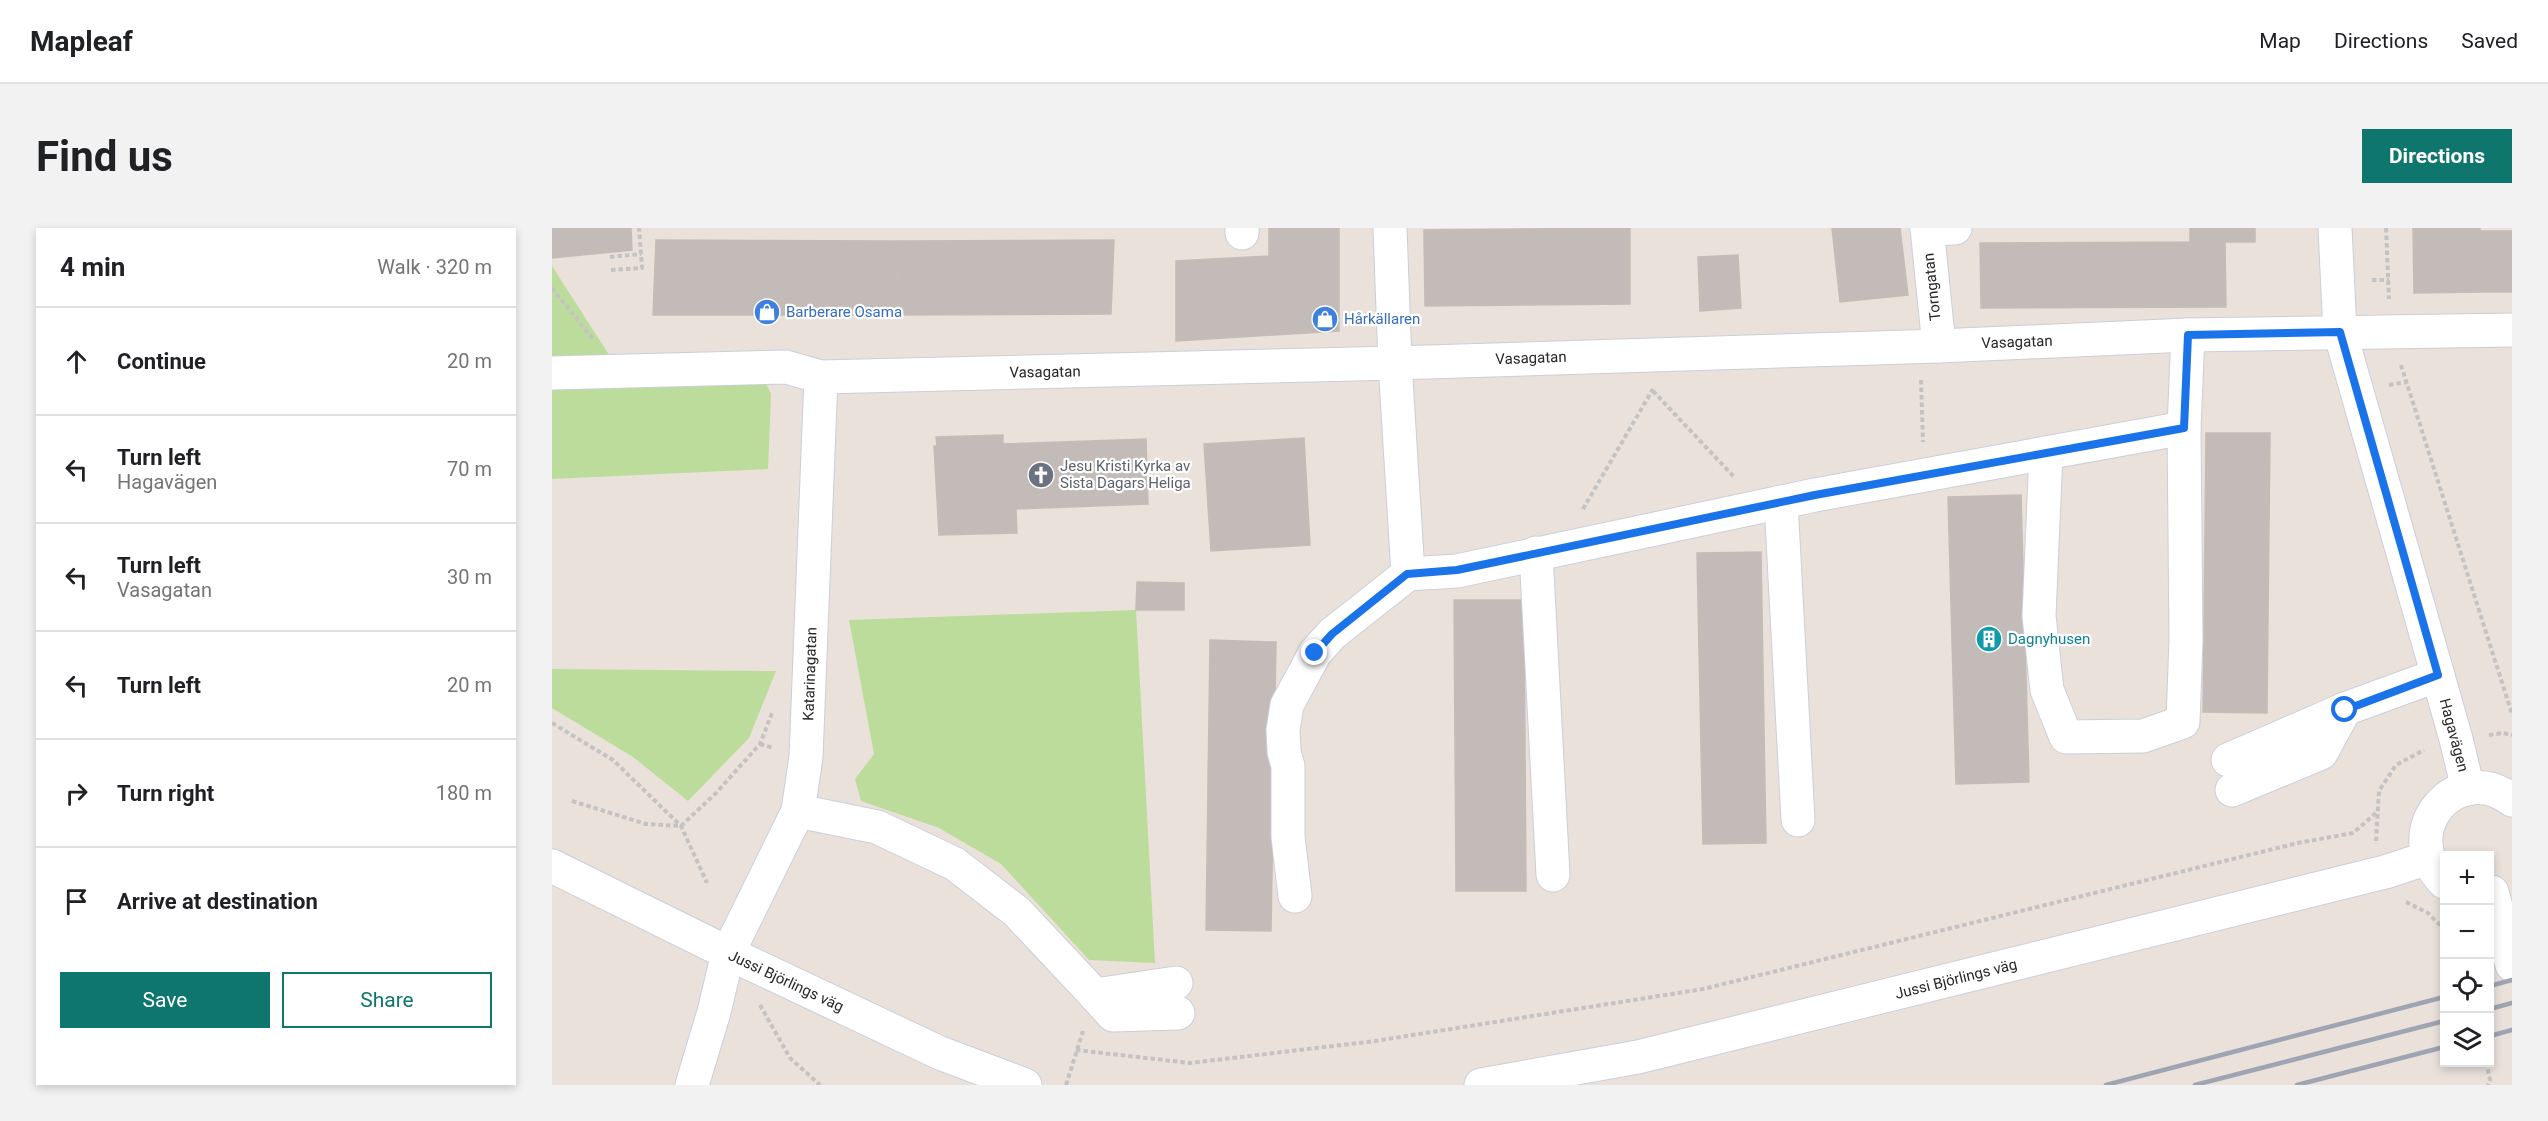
<!DOCTYPE html>
<meta charset="utf-8">
<style>
body{margin:0;font-family:Roboto,sans-serif;background:#f2f2f2;color:#202124}
.controls{position:absolute;right:18px;bottom:18px;display:grid;overflow:hidden;border-radius:0px;box-shadow:0 3px 9px #0003}
.controls button{width:54px;height:54px;display:grid;place-items:center;padding:0;border:0;border-bottom:2px solid #e0e0e0;background:#fff;color:#202124;font:30px sans-serif}
.stop{position:absolute;width:18px;height:18px;margin:-14px;border:4px solid #1a73e8;border-radius:50%;background:#fff}
.stop.end{background:#1a73e8;border-color:#fff;box-shadow:0 2px 6px #0008}
.list{margin:0;padding:0;list-style:none}
h2{display:flex;justify-content:space-between;align-items:center;height:78px;margin:0;padding:0 24px;font-size:26px}
h2 small{font-size:20px;font-weight:400;color:#757577}
.list li{display:grid;grid-template-columns:39px 1fr auto;gap:18px;align-items:center;box-sizing:border-box;height:108px;padding:0 24px;border-top:2px solid #e0e0e0}
.list b{display:block;font-size:22px;white-space:nowrap}
.list p{margin:0;font-size:20px;white-space:nowrap;color:#757577}
.list em{font-size:20px;font-style:normal;color:#757577}
.actions{display:flex;gap:12px;padding:18px 24px}
.actions a{flex:1;padding:14px 0;border:2px solid #0f766e;border-radius:0px;text-align:center;font-size:21px;color:#0f766e}
.actions .main{background:#0f766e;color:#fff}
.icon{flex:none;width:33px;height:33px;fill:none;stroke:currentColor;stroke-width:2;stroke-linecap:round;stroke-linejoin:round}
.map{position:relative;flex:none;width:1960px;height:857px;overflow:hidden;border-radius:0px}
header{display:flex;align-items:center;gap:36px;box-sizing:border-box;height:84px;padding:0 30px;background:#fff;border-bottom:2px solid #e0e0e0}
header strong{font-size:28px}
nav{display:flex;gap:33px;margin-inline-start:auto;font-size:21px}
.intro{display:flex;align-items:center;justify-content:space-between;box-sizing:border-box;height:144px;padding:0 36px}
h1{margin:0;font-size:42px}
.button{padding:15px 27px;border-radius:0px;background:#0f766e;color:#fff;font-size:21px;font-weight:700}
main{display:flex;gap:36px;padding:0 36px}
aside{flex:1;background:#fff;border-radius:0px;box-shadow:0 3px 9px #0003}
.map>svg:first-child{display:block}
.green{fill:#bcdc9b}
.building{fill:#c2bbb8;stroke:#c5bdb5;stroke-width:1.5}
.lines{fill:none;stroke-linecap:round;stroke-linejoin:round}
.minor-casing{stroke:#cacfd9;stroke-width:35}
.path{stroke:#c3c3c3;stroke-width:4;stroke-dasharray:4.5 3;stroke-linecap:butt}
.minor{stroke:#fff;stroke-width:33}
.rail{stroke:#9ea4b1;stroke-width:4.5}
.route{stroke:#1a73e8;stroke-width:8}
.labels{text-anchor:middle;dominant-baseline:central;stroke-width:4.5;stroke-linejoin:round;paint-order:stroke}
.street-label{font-size:15px;fill:#282828;stroke:#fff}
.shop-label{font-size:15px;fill:#366cbe;stroke:#fff;text-anchor:start}
.worship-label{font-size:15px;fill:#5b616d;stroke:#fff;text-anchor:start}
.culture-label{font-size:15px;fill:#0d838f;stroke:#fff;text-anchor:start}
</style>
<header>
<strong>Mapleaf</strong>
<nav><a>Map</a><a>Directions</a><a>Saved</a></nav>
</header>
<div class="intro"><h1>Find us</h1><a class="button">Directions</a></div>
<main>
<aside>
<h2>4 min<small>Walk · 320 m</small></h2>
<ul class="list">
<li><svg class="icon" aria-label="ahead" viewBox="0 0 24 24"><path d="M12 20V5M6 11l6-6 6 6"/></svg><div><b>Continue</b></div><em>20 m</em></li>
<li><svg class="icon" aria-label="left" viewBox="0 0 24 24"><path d="M17 20v-9H6M10 6l-5 5 5 5"/></svg><div><b>Turn left</b><p>Hagavägen</p></div><em>70 m</em></li>
<li><svg class="icon" aria-label="left" viewBox="0 0 24 24"><path d="M17 20v-9H6M10 6l-5 5 5 5"/></svg><div><b>Turn left</b><p>Vasagatan</p></div><em>30 m</em></li>
<li><svg class="icon" aria-label="left" viewBox="0 0 24 24"><path d="M17 20v-9H6M10 6l-5 5 5 5"/></svg><div><b>Turn left</b></div><em>20 m</em></li>
<li><svg class="icon" aria-label="right" viewBox="0 0 24 24"><path d="M7 20v-9h11M14 6l5 5-5 5"/></svg><div><b>Turn right</b></div><em>180 m</em></li>
<li><svg class="icon" aria-label="arrive" viewBox="0 0 24 24"><path d="M6 21V4h12l-3 4 3 4H6"/></svg><div><b>Arrive at destination</b></div></li>
</ul>
<div class="actions"><a class="main">Save</a><a>Share</a></div>
</aside>
<div class="map">
<svg width="1960" height="857" viewBox="0 0 1960 857">
<rect width="100%" height="100%" fill="#eae1db"/>
<g class="green">
<path d="M 0,38 L 68,144 L 0,145 Z"/>
<path d="M 211,149 L 219,166 L 216,241 L 0,251 L 0,152 Z"/>
<path d="M 584,382 L 603,735 L 537,732 L 449,636 L 387,600 L 309,573 L 303,551 L 322,526 L 297,392 Z"/>
<path d="M 0,441 L 224,443 L 197,510 L 136,573 L 81,529 L 0,480 Z"/>
</g>
<g class="building">
<path d="M 0,0 L 79,0 L 80,22 L 0,30 Z"/>
<path d="M 717,0 L 787,0 L 787,103 L 624,113 L 624,33 L 717,28 Z"/>
<path d="M 1078,0 L 1078,76 L 873,78 L 872,2 Z"/>
<path d="M 1280,0 L 1348,0 L 1356,67 L 1288,74 Z"/>
<rect x="1638" y="0" width="65" height="14"/>
<path d="M 1861,0 L 1928,0 L 1929,64 L 1862,65 Z"/>
<path d="M 1928,3 L 1960,3 L 1960,64 L 1929,64 Z"/>
<path d="M 104,12 L 346,13 L 344,87 L 101,87 Z"/>
<path d="M 562,12 L 559,86 L 344,87 L 346,13 Z"/>
<path d="M 1673,14 L 1674,79 L 1429,80 L 1428,15 Z"/>
<path d="M 1186,27 L 1189,80 L 1148,83 L 1146,29 Z"/>
<path d="M 1654,205 L 1718,205 L 1715,485 L 1651,484 Z"/>
<path d="M 451,207 L 451,216 L 594,211 L 596,276 L 464,281 L 465,305 L 387,307 L 382,218 L 385,218 L 384,209 Z"/>
<path d="M 752,210 L 758,317 L 659,323 L 652,216 Z"/>
<path d="M 1469,267 L 1477,554 L 1404,556 L 1396,269 Z"/>
<path d="M 1209,324 L 1214,615 L 1151,616 L 1145,325 Z"/>
<path d="M 585,354 L 632,355 L 632,382 L 584,382 Z"/>
<path d="M 902,372 L 972,372 L 974,663 L 904,663 Z"/>
<path d="M 658,412 L 724,414 L 719,703 L 654,702 Z"/>
</g>
<g class="lines">
<defs>
<g id="minor">
<path d="M 690,0 L 690,5"/>
<path d="M 838,0 L 843,135 L 856,346"/>
<path d="M 1375,0 L 1387,118"/>
<path d="M 1783,0 L 1788,104 L 1904,511 L 1916,561"/>
<path d="M 1375,1 L 1403,0"/>
<path d="M 0,145 L 234,139 L 269,149 L 843,135 L 1387,118 L 1636,107 L 1960,102"/>
<path d="M 1494,225 L 1487,388 L 1495,462 L 1514,509 L 1591,508 L 1631,494 L 1634,412 L 1632,200"/>
<path d="M 1229,274 L 1246,592"/>
<path d="M 984,325 L 1001,647"/>
<path d="M 1676,532 L 1793,481 L 1886,447"/>
<path d="M 1680,562 L 1769,525 L 1793,481"/>
<path d="M 246,583 L 325,599 L 403,636 L 465,684 L 543,767 L 624,755"/>
<path d="M 0,638 L 176,725 L 388,825 L 473,857"/>
<path d="M 1892,654 C 1842,603 1905,530 1960,572"/>
<path d="M 1940,664 L 1960,737"/>
<path d="M 743,668 L 736,609 L 736,538 L 732,524 L 731,502 L 735,477 L 763,425 L 780,406 L 856,346 L 905,343 L 1263,267 L 1632,200 L 1636,107"/>
<path d="M 543,767 L 561,787 L 626,785"/>
<path d="M 140,857 L 162,784 L 176,725 L 246,583 L 254,529 L 269,149"/>
<path d="M 929,857 L 1086,829 L 1833,644 L 1876,630"/>
</g>
</defs>
<use href="#minor" class="minor-casing"/>
<g class="path">
<path d="M 1834,0 L 1837,71"/>
<path d="M 58,29 L 89,26"/>
<path d="M 59,42 L 90,40 L 87,0"/>
<path d="M 1820,52 L 1837,52"/>
<path d="M 0,60 L 41,111"/>
<path d="M 1849,137 L 1960,486"/>
<path d="M 1369,152 L 1371,214"/>
<path d="M 1837,157 L 1855,154"/>
<path d="M 1101,163 L 1183,250"/>
<path d="M 1031,281 L 1101,161"/>
<path d="M 0,495 L 61,532 L 129,598 L 155,655"/>
<path d="M 1937,507 L 1951,505 L 1960,507"/>
<path d="M 208,516 L 221,520"/>
<path d="M 20,573 L 94,596 L 129,598 L 164,565 L 208,516 L 220,485"/>
<path d="M 1824,613 L 1827,563 L 1844,537 L 1872,522"/>
<path d="M 1854,674 L 1876,685 L 1892,701"/>
<path d="M 208,777 L 238,830 L 268,857"/>
<path d="M 524,822 L 638,835 L 823,813 L 1151,761 L 1746,615 L 1801,605 L 1824,585"/>
<path d="M 1934,834 L 1938,852 L 1936,857"/>
<path d="M 514,857 L 531,803"/>
</g>
<use href="#minor" class="minor"/>
<g class="rail">
<path d="M 1938,758 L 1960,752"/>
<path d="M 1938,781 L 1960,775"/>
<path d="M 1938,808 L 1960,802"/>
<path d="M 1554,857 L 1892,769"/>
<path d="M 1643,857 L 1892,793"/>
<path d="M 1745,857 L 1892,819"/>
</g>
</g>
<g class="lines">
<path class="route" d="M 763,425 L 780,406 L 855,346 L 905,342 L 1263,267 L 1632,200 L 1636,107 L 1788,104 L 1886,447 L 1793,482"/>
</g>
<defs>
<symbol id="shop-disc" viewBox="-11 -11 22 22"><circle r="9.5" fill="#3f7fe0" stroke="#fff"/><path d="M-5-2.5h2.3a2.7 3.5 0 0 1 5.4 0H5L5.5 6h-11ZM-1.5-2.5h3a1.5 2.3 0 0 0-3 0Z" fill="#fff"/></symbol>
<symbol id="church-disc" viewBox="-11 -11 22 22"><circle r="9.5" fill="#6b7280" stroke="#fff"/><path d="M-1.2-6h2.4v3.5h3.3v2.4h-3.3V6h-2.4V-.1h-3.3v-2.4h3.3Z" fill="#fff"/></symbol>
<symbol id="building-disc" viewBox="-11 -11 22 22"><circle r="9.5" fill="#0f9aa8" stroke="#fff"/><path d="M-4-6H4V6H1V3H-1V6H-4ZM-2.5-4.3h1.7v1.8h-1.7ZM.8-4.3h1.7v1.8H.8ZM-2.5-1h1.7V.8h-1.7ZM.8-1h1.7V.8H.8Z" fill="#fff"/></symbol>
</defs>
<g fill-rule="evenodd">
<use href="#shop-disc" x="200" y="69" width="30" height="30"/>
<use href="#shop-disc" x="758" y="76" width="30" height="30"/>
<use href="#church-disc" x="474" y="232" width="30" height="30"/>
<use href="#building-disc" x="1422" y="396" width="30" height="30"/>
</g>
<g class="labels">
<g class="street-label">
<text transform="translate(1380 59) rotate(-96)">Torngatan</text>
<text transform="translate(1465 114) rotate(-2)">Vasagatan</text>
<text transform="translate(979 130) rotate(-2)">Vasagatan</text>
<text transform="translate(493 144) rotate(-1)">Vasagatan</text>
<text transform="translate(258 446) rotate(-88)">Katarinagatan</text>
<text transform="translate(1902 507) rotate(75)">Hagavägen</text>
<text transform="translate(1404 751) rotate(-14)">Jussi Björlings väg</text>
<text transform="translate(234 753) rotate(25)">Jussi Björlings väg</text>
</g>
<g class="shop-label">
<text x="234" y="84">Barberare Osama</text>
<text x="792" y="91">Hårkällaren</text>
</g>
<g class="worship-label">
<text x="508" y="238">Jesu Kristi Kyrka av<tspan x="508" dy="17">Sista Dagars Heliga</tspan></text>
</g>
<g class="culture-label">
<text x="1456" y="411">Dagnyhusen</text>
</g>
</g>
</svg>
<div class="controls">
<button>+</button>
<button>−</button>
<button><svg class="icon" aria-label="locate" viewBox="0 0 24 24"><circle cx="12" cy="12" r="6"/><path d="M12 2v4M12 18v4M2 12h4M18 12h4"/></svg></button>
<button><svg class="icon" aria-label="layers" viewBox="0 0 24 24"><path d="M12 4l9 5-9 5-9-5zM3 14l9 5 9-5"/></svg></button>
</div>
<div class="stop" style="left:1793px;top:482px"></div>
<div class="stop end" style="left:763px;top:425px"></div>
</div>
</main>
